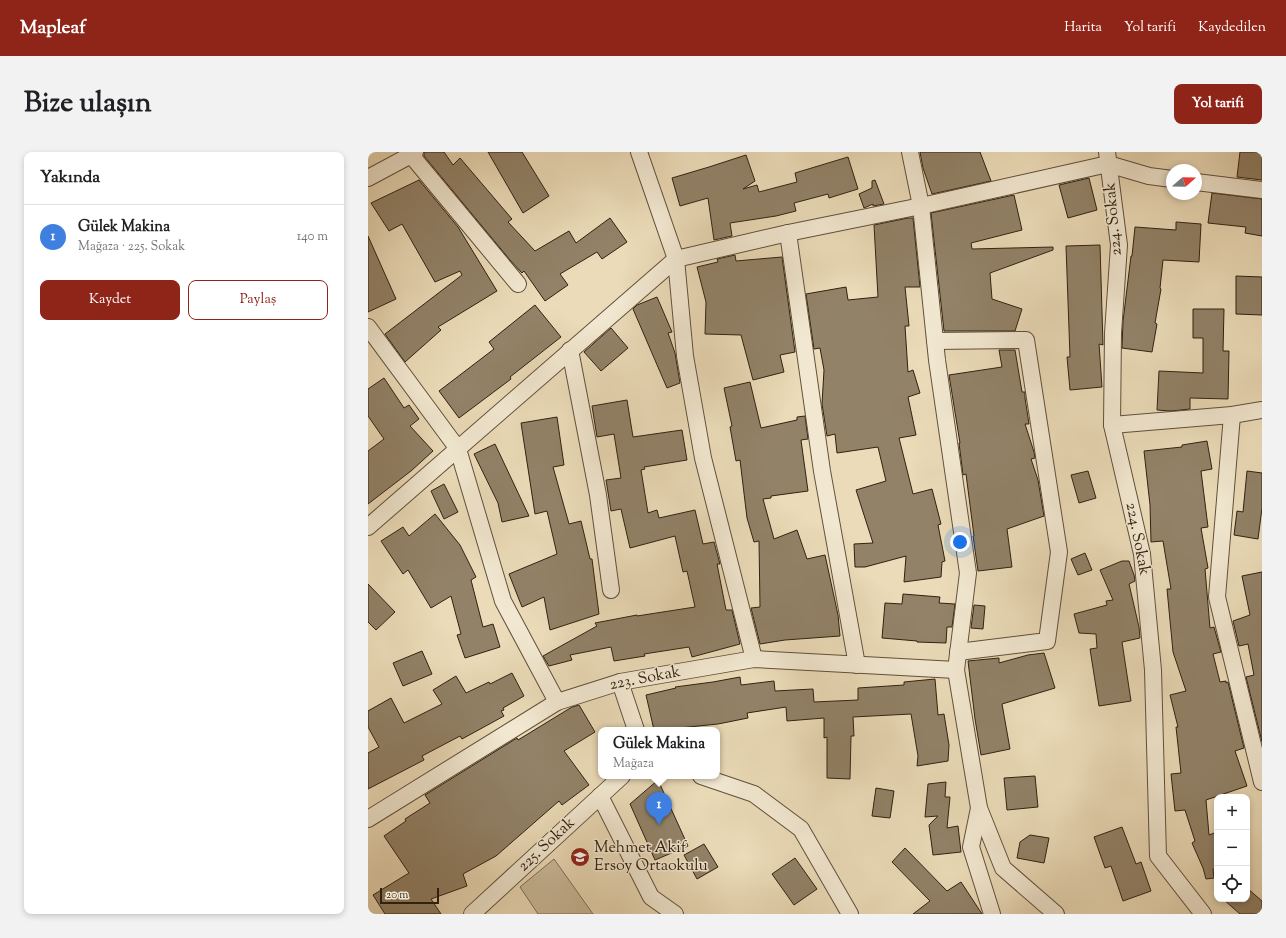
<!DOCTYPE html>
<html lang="tr">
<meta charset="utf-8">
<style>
body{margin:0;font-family:"Sorts Mill Goudy",serif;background:#f2f2f2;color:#202124}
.controls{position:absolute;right:12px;bottom:12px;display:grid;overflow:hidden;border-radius:8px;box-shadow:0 2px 6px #0003}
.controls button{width:36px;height:36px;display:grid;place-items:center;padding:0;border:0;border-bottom:1px solid #e0e0e0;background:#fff;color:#202124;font:20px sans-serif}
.compass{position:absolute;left:798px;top:12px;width:36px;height:36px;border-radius:50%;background:#fff;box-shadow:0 2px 6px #0003;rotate:70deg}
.scale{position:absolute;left:12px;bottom:10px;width:59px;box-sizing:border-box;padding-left:4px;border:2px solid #312111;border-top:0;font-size:11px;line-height:14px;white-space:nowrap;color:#312111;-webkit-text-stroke:3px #f2e8d1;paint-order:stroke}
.you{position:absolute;left:592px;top:390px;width:14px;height:14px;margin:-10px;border:3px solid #fff;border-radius:50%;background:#1a73e8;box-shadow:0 0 0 6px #1a73e833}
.badge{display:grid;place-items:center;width:26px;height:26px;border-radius:50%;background:#8f2418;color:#fff;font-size:13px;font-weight:700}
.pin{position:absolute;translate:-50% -33px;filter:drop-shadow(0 1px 2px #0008)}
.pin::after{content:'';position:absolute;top:21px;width:14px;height:12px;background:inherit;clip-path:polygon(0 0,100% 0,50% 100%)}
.popup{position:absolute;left:230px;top:575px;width:122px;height:52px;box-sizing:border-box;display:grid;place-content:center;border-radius:8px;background:#fff;filter:drop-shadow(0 1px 3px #0005);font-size:13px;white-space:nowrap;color:#757577}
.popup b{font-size:15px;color:#202124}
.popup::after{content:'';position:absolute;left:50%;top:100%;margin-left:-8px;border:8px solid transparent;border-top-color:#fff}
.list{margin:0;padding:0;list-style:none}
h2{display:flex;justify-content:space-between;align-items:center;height:52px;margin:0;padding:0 16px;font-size:17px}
h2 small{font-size:13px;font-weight:400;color:#757577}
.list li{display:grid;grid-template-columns:26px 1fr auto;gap:12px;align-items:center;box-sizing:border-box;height:64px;padding:0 16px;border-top:1px solid #e0e0e0}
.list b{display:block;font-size:15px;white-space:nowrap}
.list p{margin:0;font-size:13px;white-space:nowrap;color:#757577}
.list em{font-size:13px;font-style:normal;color:#757577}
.actions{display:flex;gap:8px;padding:12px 16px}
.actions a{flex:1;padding:9px 0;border:1px solid #8f2418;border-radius:8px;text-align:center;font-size:14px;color:#8f2418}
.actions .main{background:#8f2418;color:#fff}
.icon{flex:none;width:22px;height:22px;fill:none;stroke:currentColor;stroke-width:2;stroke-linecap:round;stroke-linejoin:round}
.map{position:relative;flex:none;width:894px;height:762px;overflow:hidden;border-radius:8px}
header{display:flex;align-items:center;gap:24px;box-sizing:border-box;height:56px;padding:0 20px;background:#8f2418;color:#fff}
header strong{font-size:19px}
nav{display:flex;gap:22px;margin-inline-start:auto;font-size:14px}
.intro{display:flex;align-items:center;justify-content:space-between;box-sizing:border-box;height:96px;padding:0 24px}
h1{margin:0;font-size:28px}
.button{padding:10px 18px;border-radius:8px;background:#8f2418;color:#fff;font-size:14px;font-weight:700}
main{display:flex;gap:24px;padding:0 24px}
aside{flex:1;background:#fff;border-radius:8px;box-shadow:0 2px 6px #0003}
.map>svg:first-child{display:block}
.green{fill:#cbbb9c;stroke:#7e6e56}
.building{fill:#928268;stroke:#312111}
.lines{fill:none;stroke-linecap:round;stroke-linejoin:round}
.minor-casing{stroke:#60503b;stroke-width:18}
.minor{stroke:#f2e8d1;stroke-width:16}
.labels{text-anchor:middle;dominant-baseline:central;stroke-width:3;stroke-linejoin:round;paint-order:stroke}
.street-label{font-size:16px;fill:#312111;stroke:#f2e8d1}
.poi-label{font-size:16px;fill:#312111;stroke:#f2e8d1;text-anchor:start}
</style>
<header>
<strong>Mapleaf</strong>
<nav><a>Harita</a><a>Yol tarifi</a><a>Kaydedilen</a></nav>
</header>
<div class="intro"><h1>Bize ulaşın</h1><a class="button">Yol tarifi</a></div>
<main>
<aside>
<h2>Yakında<small></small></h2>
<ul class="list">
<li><span class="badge" style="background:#3f7fe0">1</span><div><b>Gülek Makina</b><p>Mağaza · 225. Sokak</p></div><em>140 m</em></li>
</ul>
<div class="actions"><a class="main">Kaydet</a><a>Paylaş</a></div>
</aside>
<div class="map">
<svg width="894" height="762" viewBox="0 0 894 762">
<rect width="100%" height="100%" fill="#ebdbb8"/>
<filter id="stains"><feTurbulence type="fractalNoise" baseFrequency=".005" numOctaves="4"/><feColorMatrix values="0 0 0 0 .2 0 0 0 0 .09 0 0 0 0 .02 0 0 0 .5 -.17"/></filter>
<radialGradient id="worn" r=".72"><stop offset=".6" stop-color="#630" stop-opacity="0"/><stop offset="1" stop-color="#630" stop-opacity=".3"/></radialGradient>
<path class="green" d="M 186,707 L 225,762 L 170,762 L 152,735 Z"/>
<g class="building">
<path d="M 56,0 L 76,0 L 85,13 L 92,6 L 144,67 L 140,70 L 167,99 L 201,79 L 208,91 L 242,66 L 259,90 L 234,107 L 229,100 L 192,122 L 200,133 L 177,149 L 156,119 L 154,121 L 142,108 L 56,4 Z"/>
<path d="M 120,0 L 154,0 L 181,44 L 155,61 Z"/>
<path d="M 552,0 L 612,0 L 623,29 L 564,42 L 555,16 Z"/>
<path d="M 872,0 L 894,0 L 894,28 L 869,25 Z"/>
<path d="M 378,3 L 387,29 L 375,37 L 389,33 L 391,40 L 429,30 L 427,21 L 480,5 L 490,37 L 461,46 L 460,42 L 426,51 L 428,59 L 408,64 L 362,71 L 364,84 L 346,88 L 340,46 L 312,54 L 304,26 L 341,15 Z"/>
<path d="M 721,26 L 729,58 L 700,66 L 691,33 Z"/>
<path d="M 51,28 L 90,75 L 129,139 L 70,175 L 73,178 L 37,210 L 17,182 L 94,123 L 92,119 L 67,130 L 34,72 L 21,79 L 3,51 Z"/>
<path d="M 507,28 L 516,52 L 505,54 L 505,52 L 496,56 L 491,42 L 504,36 L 504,29 Z"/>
<path d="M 844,41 L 894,47 L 894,84 L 877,81 L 878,75 L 840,71 Z"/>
<path d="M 646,43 L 654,78 L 603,91 L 604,97 L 685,95 L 685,98 L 622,121 L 624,147 L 654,157 L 647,179 L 576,179 L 563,61 Z"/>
<path d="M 540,66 L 545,66 L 552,135 L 537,135 L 541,174 L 537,174 L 540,220 L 545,218 L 552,241 L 540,245 L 548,283 L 531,286 L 545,342 L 564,337 L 573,372 L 570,373 L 577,409 L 574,410 L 573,425 L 536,430 L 538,404 L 497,415 L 487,415 L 486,392 L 505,391 L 488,338 L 518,329 L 510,295 L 469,301 L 467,282 L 459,284 L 454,252 L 456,218 L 452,196 L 446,197 L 438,142 L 478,135 L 480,148 L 510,145 L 506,73 Z"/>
<path d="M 808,70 L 833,72 L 831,110 L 795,108 L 792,136 L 793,137 L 787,171 L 789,172 L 784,200 L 754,196 L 755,169 L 763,104 L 764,104 L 767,75 L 808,78 Z"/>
<path d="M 0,84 L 28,147 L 0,160 Z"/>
<path d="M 732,93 L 735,193 L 731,192 L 734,235 L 702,238 L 699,205 L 702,205 L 698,94 Z"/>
<path d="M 367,103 L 368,109 L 414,105 L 427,200 L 412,203 L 416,220 L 385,228 L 373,183 L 337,182 L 338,150 L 329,115 L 350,110 L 349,107 Z"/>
<path d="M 868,124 L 894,125 L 894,163 L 868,162 Z"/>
<path d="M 289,145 L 304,180 L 300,181 L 307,201 L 312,231 L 299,236 L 265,157 L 269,153 Z"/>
<path d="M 167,153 L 193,185 L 142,225 L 143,227 L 91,266 L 71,239 L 126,197 L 121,190 Z"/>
<path d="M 825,157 L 856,157 L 855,199 L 861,199 L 860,247 L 822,246 L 822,257 L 803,259 L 789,258 L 791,219 L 835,221 L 835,186 L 825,186 Z"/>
<path d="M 243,176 L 260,196 L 233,219 L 216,200 Z"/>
<path d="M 631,198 L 647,198 L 654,240 L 657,240 L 657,246 L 661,272 L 657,272 L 666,300 L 667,306 L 663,307 L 670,328 L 676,364 L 639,377 L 644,415 L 610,419 L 605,384 L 606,384 L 598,322 L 595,323 L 591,291 L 592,291 L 581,223 L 634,215 Z"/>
<path d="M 16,226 L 36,256 L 41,253 L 51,267 L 42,274 L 65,299 L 43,319 L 0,352 L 0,299 L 16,287 L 0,264 L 0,237 Z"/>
<path d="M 382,230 L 393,276 L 429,268 L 429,265 L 437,264 L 440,287 L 433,288 L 440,339 L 403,344 L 403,346 L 395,347 L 406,387 L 429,378 L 439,407 L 457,403 L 470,463 L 472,484 L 417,488 L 392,492 L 383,456 L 392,455 L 391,389 L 386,390 L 379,366 L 372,308 L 368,309 L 362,275 L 364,274 L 356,236 Z"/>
<path d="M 259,248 L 265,285 L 314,278 L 319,308 L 276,315 L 277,317 L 273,318 L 280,361 L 289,358 L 291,366 L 327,358 L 335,392 L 346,390 L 352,412 L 349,412 L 358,458 L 364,458 L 372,492 L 324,505 L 321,495 L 276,502 L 277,504 L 246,509 L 243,495 L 202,503 L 204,508 L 181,514 L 175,504 L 229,474 L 227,471 L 269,463 L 269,464 L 327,455 L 319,419 L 315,420 L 307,384 L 262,396 L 253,357 L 243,359 L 238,328 L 253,326 L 246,282 L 229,285 L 224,254 Z"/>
<path d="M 189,265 L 196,313 L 185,315 L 201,372 L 213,369 L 222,407 L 224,407 L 231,462 L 182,478 L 176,445 L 154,455 L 141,422 L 189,402 L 179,359 L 167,362 L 153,271 Z"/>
<path d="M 839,289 L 844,317 L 833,319 L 840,375 L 833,376 L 840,416 L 837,417 L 842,476 L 846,475 L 853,500 L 845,502 L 852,530 L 858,529 L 858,531 L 860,530 L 876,596 L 867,599 L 879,634 L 838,648 L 841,683 L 849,680 L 849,716 L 845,717 L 846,726 L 838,727 L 835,716 L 824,691 L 827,689 L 817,658 L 807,659 L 803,622 L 813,621 L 808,575 L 810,575 L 802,543 L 818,539 L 805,500 L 799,437 L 803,437 L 795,389 L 783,390 L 782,353 L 776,299 L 814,295 L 814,293 Z"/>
<path d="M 127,292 L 161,364 L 134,370 L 130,351 L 106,302 Z"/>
<path d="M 720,319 L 728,346 L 711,351 L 703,323 Z"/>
<path d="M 879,319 L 894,321 L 894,356 L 890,387 L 866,383 L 869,359 L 875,360 Z"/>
<path d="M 76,332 L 90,360 L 76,367 L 63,339 Z"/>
<path d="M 67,362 L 92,393 L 108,425 L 103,428 L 115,475 L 125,472 L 132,495 L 97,506 L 89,483 L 93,482 L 83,444 L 63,456 L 40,418 L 35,422 L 13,389 L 35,375 L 41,384 Z"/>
<path d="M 717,401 L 724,418 L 710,423 L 703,407 Z"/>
<path d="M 754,409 L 761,409 L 766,423 L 767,429 L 761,432 L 771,475 L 772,486 L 754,490 L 763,549 L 731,554 L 722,497 L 729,496 L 728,482 L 711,481 L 706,462 L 739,453 L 738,449 L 745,448 L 732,418 Z"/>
<path d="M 894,420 L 894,590 L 878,525 L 886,523 L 880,492 L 871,494 L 865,469 L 882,463 L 874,424 Z"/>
<path d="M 0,432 L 27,460 L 8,478 L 0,470 Z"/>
<path d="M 535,442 L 572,445 L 571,451 L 587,452 L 584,475 L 579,475 L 578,491 L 549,490 L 549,489 L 514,486 L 517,451 L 534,452 Z"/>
<path d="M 606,453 L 617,454 L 615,477 L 603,476 Z"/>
<path d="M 54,499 L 64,522 L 35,534 L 25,511 Z"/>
<path d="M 676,501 L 687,536 L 634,552 L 642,597 L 613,603 L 607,567 L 600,509 L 631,506 L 631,511 L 660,503 Z"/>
<path d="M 144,521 L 156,544 L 135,556 L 136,558 L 133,559 L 136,564 L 94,587 L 92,584 L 54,604 L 56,608 L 0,637 L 0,601 L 11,595 L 0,575 L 0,559 L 23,546 L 36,571 L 74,552 L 65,538 L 88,524 L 98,541 L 121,530 L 122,532 Z"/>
<path d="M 372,525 L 373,533 L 406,529 L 407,539 L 445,537 L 446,550 L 490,548 L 490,536 L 536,533 L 536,530 L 567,527 L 570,563 L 576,562 L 581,593 L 580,609 L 549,614 L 550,604 L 543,562 L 485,565 L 486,584 L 483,584 L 482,627 L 459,626 L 459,585 L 456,586 L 456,566 L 419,569 L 418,555 L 379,561 L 380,566 L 350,572 L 311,576 L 311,578 L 286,578 L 278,543 L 308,536 L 307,535 L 345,530 Z"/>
<path d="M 211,553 L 227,580 L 196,599 L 221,633 L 194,653 L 191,649 L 128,704 L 95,722 L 99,734 L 63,747 L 73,762 L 17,762 L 5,743 L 41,721 L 16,684 L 38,669 L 37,667 L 62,651 L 57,643 L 149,586 L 150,588 L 204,555 Z"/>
<path d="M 667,624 L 670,655 L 639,658 L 636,626 Z"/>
<path d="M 290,628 L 320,694 L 287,708 L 262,652 Z"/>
<path d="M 578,630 L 577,645 L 582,645 L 579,676 L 590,674 L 593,700 L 565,703 L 561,673 L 570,664 L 557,665 L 560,632 Z"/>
<path d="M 508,636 L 526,639 L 522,666 L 504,664 Z"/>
<path d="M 754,675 L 768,712 L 773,710 L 783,739 L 755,749 L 743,714 L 737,716 L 726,685 Z"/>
<path d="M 662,683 L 681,686 L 676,711 L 649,706 L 652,690 Z"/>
<path d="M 336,692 L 350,715 L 329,727 L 316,703 Z"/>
<path d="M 537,696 L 579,739 L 593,730 L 614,762 L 545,762 L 562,749 L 524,710 Z"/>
<path d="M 427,706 L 449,737 L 426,753 L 404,722 Z"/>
<path d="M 879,736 L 894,749 L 894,762 L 872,762 L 855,747 L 879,747 Z"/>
</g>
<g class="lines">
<defs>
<g id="minor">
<path d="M 271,0 L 308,107 L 317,204 L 335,306 L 386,507"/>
<path d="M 542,0 L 553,54 L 569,208 L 600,421 L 588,518 L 611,656 L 635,716 L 688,762"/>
<path d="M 739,0 L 751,93 L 745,181 L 744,273 L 774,402 L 785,518 L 790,704 L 835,762"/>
<path d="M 43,3 L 150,132"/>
<path d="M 0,26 L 43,3 L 47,0"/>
<path d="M 828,30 L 894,38"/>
<path d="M 420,81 L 454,319 L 489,513"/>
<path d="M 0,175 L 90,297 L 135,449 L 189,550"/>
<path d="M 567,189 L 658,188 L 691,400 L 679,489 L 590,500"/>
<path d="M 202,198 L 230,343 L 243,438"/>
<path d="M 864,263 L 849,445 L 894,630"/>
<path d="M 744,273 L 864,263 L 894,258"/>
<path d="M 0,375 L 308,107 L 420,81 L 553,54 L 740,12 L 781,24 L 804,27"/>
<path d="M 252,530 L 268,578"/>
<path d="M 333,624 L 386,642 L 433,677 L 482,762"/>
<path d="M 232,644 L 283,745 L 307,762"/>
<path d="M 611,656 L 603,695 L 624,762"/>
<path d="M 0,667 L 189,550 L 252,530 L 386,507 L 588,518"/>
<path d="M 104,762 L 254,624"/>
</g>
</defs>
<use href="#minor" class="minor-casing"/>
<use href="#minor" class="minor"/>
</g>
<defs>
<symbol id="school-disc" viewBox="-11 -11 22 22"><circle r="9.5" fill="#8f2418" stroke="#f2e8d1"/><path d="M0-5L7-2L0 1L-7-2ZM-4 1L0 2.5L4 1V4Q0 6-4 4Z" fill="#fff"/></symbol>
</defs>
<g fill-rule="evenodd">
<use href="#school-disc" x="201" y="694" width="22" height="22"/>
</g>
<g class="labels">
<g class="street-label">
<text transform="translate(746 67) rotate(-95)">224. Sokak</text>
<text transform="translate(769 387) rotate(79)">224. Sokak</text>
<text transform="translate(277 527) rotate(-11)">223. Sokak</text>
<text transform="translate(179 693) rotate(-43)">225. Sokak</text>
</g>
<g class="poi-label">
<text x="226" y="696">Mehmet Akif<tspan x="226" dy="18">Ersoy Ortaokulu</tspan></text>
</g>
</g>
<rect width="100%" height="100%" filter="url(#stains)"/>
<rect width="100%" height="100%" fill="url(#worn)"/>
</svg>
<div class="controls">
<button>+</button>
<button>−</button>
<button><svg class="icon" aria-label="locate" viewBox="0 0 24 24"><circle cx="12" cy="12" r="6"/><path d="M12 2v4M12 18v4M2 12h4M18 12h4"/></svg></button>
</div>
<svg class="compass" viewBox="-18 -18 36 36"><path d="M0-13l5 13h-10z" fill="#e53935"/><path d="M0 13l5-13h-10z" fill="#757577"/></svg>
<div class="scale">20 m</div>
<div class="you"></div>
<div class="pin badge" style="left:291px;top:673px;background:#3f7fe0">1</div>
<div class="popup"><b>Gülek Makina</b>Mağaza</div>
</div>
</main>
